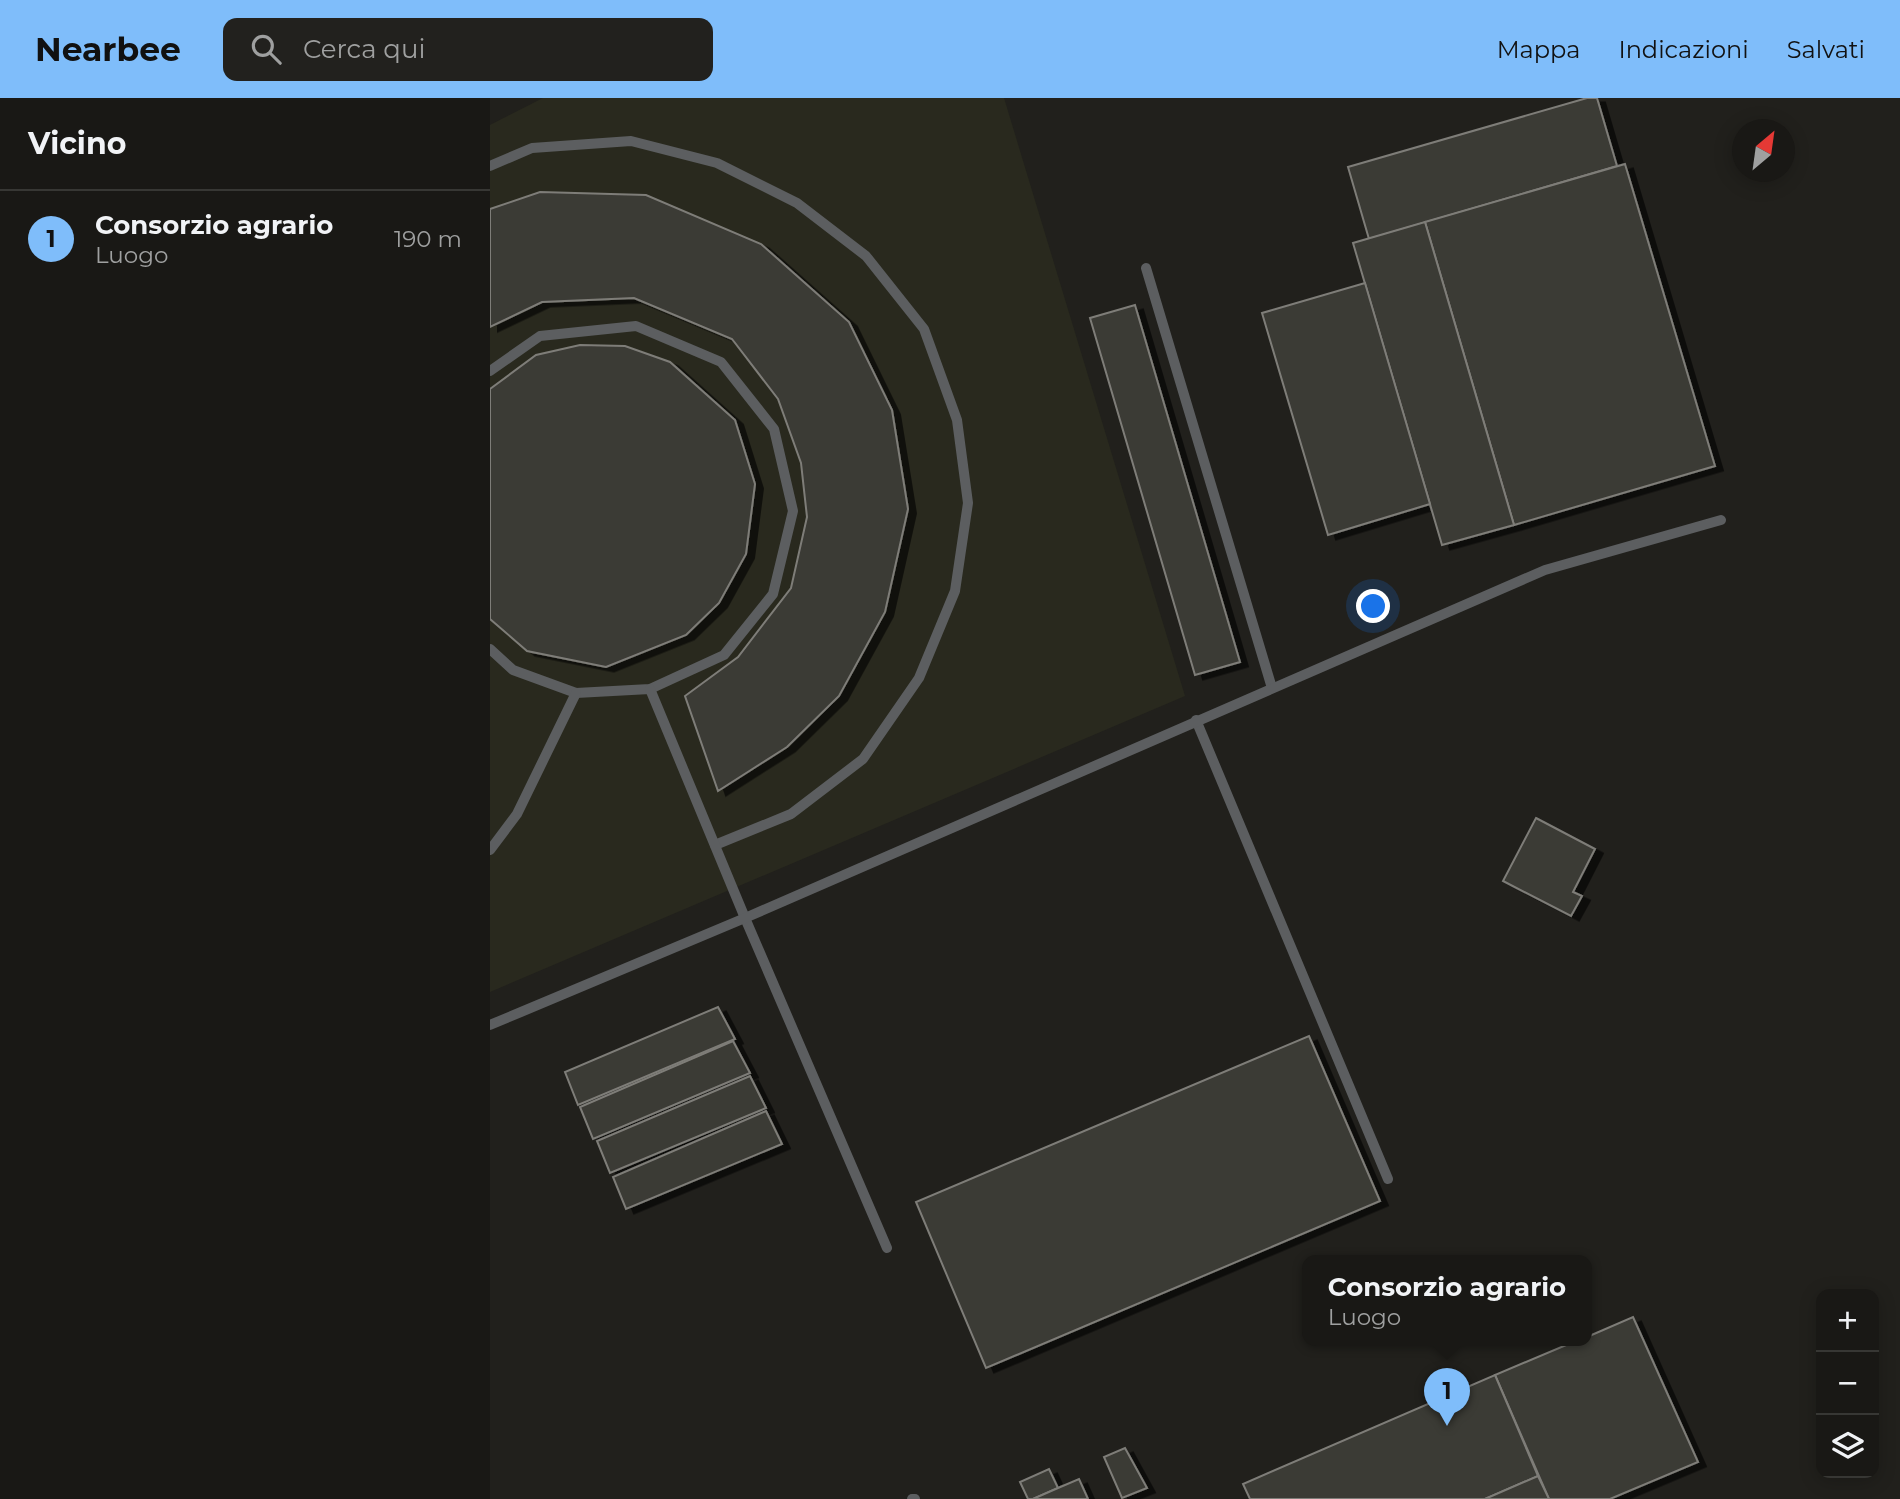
<!DOCTYPE html>
<html lang="it">
<meta charset="utf-8">
<style>
body{margin:0;font-family:Montserrat,sans-serif;background:#22211e;color:#f1f3f6}
.controls{position:absolute;right:21px;bottom:21px;display:grid;overflow:hidden;border-radius:14px;box-shadow:0 4px 18px #0003}
.controls button{width:63px;height:63px;display:grid;place-items:center;padding:0;border:0;border-bottom:2px solid #373734;background:#191815;color:#f1f3f6;font:35px sans-serif}
.compass{position:absolute;left:1242px;top:21px;width:63px;height:63px;border-radius:50%;background:#191815;box-shadow:0 4px 18px #0003;rotate:29deg}
.you{position:absolute;left:884px;top:509px;width:24px;height:24px;margin:-18px;border:5px solid #fff;border-radius:50%;background:#1a73e8;box-shadow:0 0 0 10px #1a73e833}
.badge{display:grid;place-items:center;width:46px;height:46px;border-radius:50%;background:#7fbdfa;color:#111;font-size:23px;font-weight:700}
.pin{position:absolute;translate:-50% -58px;filter:drop-shadow(0 2px 4px #0008)}
.pin::after{content:'';position:absolute;top:37px;width:24px;height:21px;background:inherit;clip-path:polygon(0 0,100% 0,50% 100%)}
.popup{position:absolute;left:812px;top:1157px;width:290px;height:91px;box-sizing:border-box;display:grid;place-content:center;border-radius:14px;background:#191815;filter:drop-shadow(0 2px 5px #0005);font-size:23px;white-space:nowrap;color:#9fa0a0}
.popup b{font-size:26px;color:#f1f3f6}
.popup::after{content:'';position:absolute;left:50%;top:100%;margin-left:-14px;border:14px solid transparent;border-top-color:#191815}
.list{margin:0;padding:0;list-style:none}
h2{display:flex;justify-content:space-between;align-items:center;height:91px;margin:0;padding:0 28px;font-size:30px}
h2 small{font-size:23px;font-weight:400;color:#9fa0a0}
.list li{display:grid;grid-template-columns:46px 1fr auto;gap:21px;align-items:center;box-sizing:border-box;height:98px;padding:0 28px;border-top:2px solid #373734}
.list b{display:block;font-size:26px;white-space:nowrap}
.list p{margin:0;font-size:23px;white-space:nowrap;color:#9fa0a0}
.list em{font-size:23px;font-style:normal;color:#9fa0a0}
.icon{flex:none;width:38px;height:38px;fill:none;stroke:currentColor;stroke-width:2;stroke-linecap:round;stroke-linejoin:round}
.map{position:relative;flex:none;width:1410px;height:1401px;overflow:hidden}
header{display:flex;align-items:center;gap:42px;box-sizing:border-box;height:98px;padding:0 35px;background:#7fbdfa;color:#111}
header strong{font-size:33px}
nav{display:flex;gap:38px;margin-inline-start:auto;font-size:24px}
.search{width:490px;height:63px;background:#22211e;display:flex;align-items:center;gap:18px;box-sizing:border-box;padding:0 24px;border-radius:14px;color:#9fa0a0;font-size:26px}
main{display:flex}
aside{flex:1;background:#191815}
.map>svg:first-child{display:block}
.built{fill:#29291e}
.building{fill:#3b3a35;stroke:#7e7d78;stroke-width:2;filter:url(#shadow)}
.lines{fill:none;stroke-linecap:round;stroke-linejoin:round}
.service{stroke:#5c5e60;stroke-width:10}
</style>
<header>
<strong>Nearbee</strong>
<div class="search"><svg class="icon" aria-label="search" viewBox="0 0 24 24"><circle cx="10" cy="10" r="6"/><path d="M15 15l6 6"/></svg>Cerca qui</div>
<nav><a>Mappa</a><a>Indicazioni</a><a>Salvati</a></nav>
</header>
<main>
<aside>
<h2>Vicino<small></small></h2>
<ul class="list">
<li><span class="badge">1</span><div><b>Consorzio agrario</b><p>Luogo</p></div><em>190 m</em></li>
</ul>
</aside>
<div class="map">
<svg width="1410" height="1401" viewBox="0 0 1410 1401">
<defs>
<filter id="shadow"><feDropShadow dx="8" dy="4.5" stdDeviation="0" flood-color="#0009"/></filter>
</defs>
<rect width="100%" height="100%" fill="#21201c"/>
<path class="built" d="M 53,0 L 514,0 L 695,598 L 0,894 L 0,27 Z"/>
<g class="building">
<path d="M 1097,0 L 1107,0 L 1127,68 L 879,141 L 858,69 Z"/>
<path d="M 1135,66 L 1225,368 L 1024,427 L 935,124 Z"/>
<path d="M 50,94 L 156,97 L 271,146 L 359,224 L 402,312 L 418,411 L 395,514 L 349,598 L 297,649 L 228,693 L 195,598 L 248,559 L 301,490 L 317,419 L 311,365 L 288,301 L 242,241 L 144,200 L 52,204 L 0,229 L 0,111 Z"/>
<path d="M 935,124 L 1024,427 L 952,447 L 863,145 Z"/>
<path d="M 875,185 L 940,406 L 838,437 L 772,215 Z"/>
<path d="M 645,207 L 750,564 L 705,577 L 600,220 Z"/>
<path d="M 90,247 L 135,248 L 180,264 L 245,322 L 265,386 L 256,456 L 229,505 L 196,537 L 116,569 L 37,553 L 0,521 L 0,291 L 46,257 Z"/>
<path d="M 1046,720 L 1105,751 L 1083,794 L 1092,798 L 1081,818 L 1013,783 Z"/>
<path d="M 228,909 L 245,941 L 88,1007 L 75,974 Z"/>
<path d="M 819,938 L 890,1103 L 496,1270 L 426,1104 Z"/>
<path d="M 243,943 L 260,975 L 103,1041 L 90,1009 Z"/>
<path d="M 260,978 L 276,1010 L 120,1075 L 107,1043 Z"/>
<path d="M 276,1013 L 292,1046 L 136,1111 L 123,1079 Z"/>
<path d="M 1143,1219 L 1208,1364 L 1120,1401 L 1059,1401 L 1005,1277 L 1088,1242 L 1097,1242 L 1097,1239 Z"/>
<path d="M 1005,1277 L 1048,1378 L 995,1401 L 760,1401 L 753,1386 Z"/>
<path d="M 635,1350 L 657,1390 L 632,1400 L 614,1359 Z"/>
<path d="M 559,1371 L 568,1390 L 543,1401 L 538,1401 L 530,1384 Z"/>
<path d="M 1048,1378 L 1059,1401 L 995,1401 Z"/>
<path d="M 589,1381 L 598,1401 L 543,1401 L 568,1390 Z"/>
</g>
<g class="lines">
<g class="service">
<path d="M 0,68 L 42,50 L 141,43 L 227,65 L 307,105 L 376,158 L 434,231 L 467,322 L 478,405 L 465,493 L 429,580 L 373,661 L 301,716 L 225,747"/>
<path d="M 656,170 L 782,590"/>
<path d="M 0,273 L 50,238 L 146,228 L 231,264 L 284,331 L 303,413 L 283,496 L 234,557 L 160,591 L 86,595 L 23,572 L 0,551"/>
<path d="M 160,591 L 255,820 L 397,1150"/>
<path d="M 706,622 L 898,1081"/>
<path d="M 0,752 L 27,716 L 86,595"/>
<path d="M 0,927 L 255,820 L 1055,472 L 1231,422"/>
<path d="M 422,1401 L 425,1401"/>
</g>
</g>
</svg>
<div class="controls">
<button>+</button>
<button>−</button>
<button><svg class="icon" aria-label="layers" viewBox="0 0 24 24"><path d="M12 4l9 5-9 5-9-5zM3 14l9 5 9-5"/></svg></button>
</div>
<svg class="compass" viewBox="-18 -18 36 36"><path d="M0-13l5 13h-10z" fill="#e53935"/><path d="M0 13l5-13h-10z" fill="#9fa0a0"/></svg>
<div class="you"></div>
<div class="pin badge" style="left:957px;top:1328px">1</div>
<div class="popup"><b>Consorzio agrario</b>Luogo</div>
</div>
</main>
